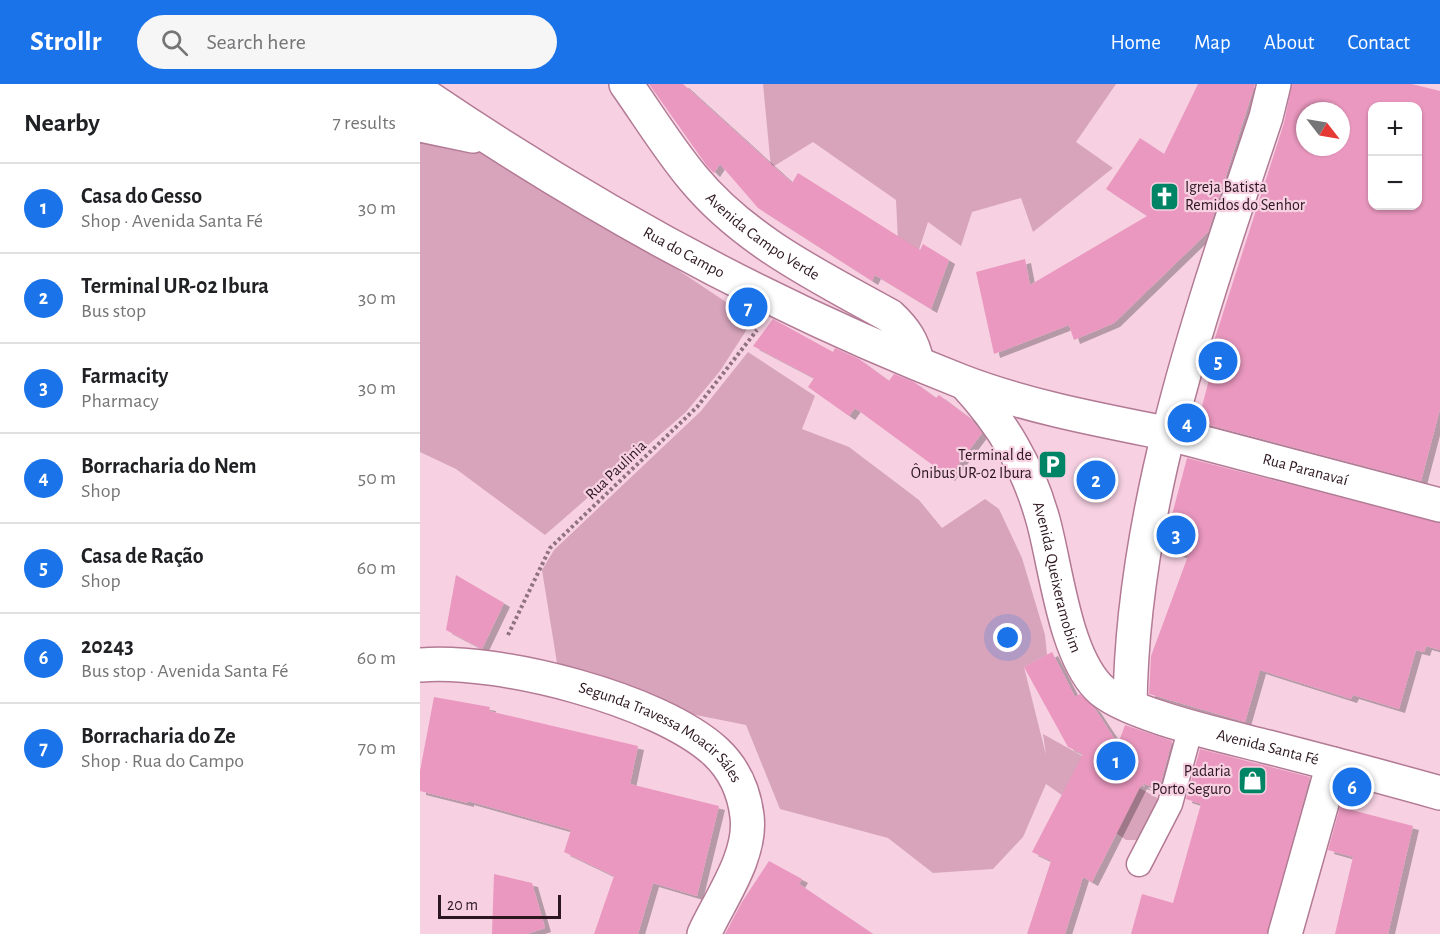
<!DOCTYPE html>
<meta charset="utf-8">
<style>
body{margin:0;font-family:"Alegreya Sans",sans-serif;background:#f6f6f6;color:#202124}
.controls{position:absolute;right:18px;top:18px;display:grid;overflow:hidden;border-radius:12px;box-shadow:0 2px 4px #0004}
.controls button{width:54px;height:54px;display:grid;place-items:center;padding:0;border:0;border-bottom:2px solid #e0e0e0;background:#fff;color:#202124;font:30px sans-serif}
.compass{position:absolute;left:876px;top:18px;width:54px;height:54px;border-radius:50%;background:#fff;box-shadow:0 2px 4px #0004;rotate:121deg}
.scale{position:absolute;left:18px;bottom:15px;width:123px;box-sizing:border-box;padding-left:6px;border:3px solid #2c1620;border-top:0;font-size:16px;line-height:21px;white-space:nowrap;color:#2c1620;-webkit-text-stroke:4px #f7d1e2;paint-order:stroke}
.you{position:absolute;left:588px;top:554px;width:21px;height:21px;margin:-15px;border:4px solid #fff;border-radius:50%;background:#1a73e8;box-shadow:0 0 0 9px #1a73e833}
.badge{display:grid;place-items:center;width:39px;height:39px;border-radius:50%;background:#1a73e8;color:#fff;font-size:20px;font-weight:700}
.pin{position:absolute;translate:-50% -50%;border:3px solid #fff;box-shadow:0 2px 6px #0006}
.list{margin:0;padding:0;list-style:none}
h2{display:flex;justify-content:space-between;align-items:center;height:78px;margin:0;padding:0 24px;font-size:26px}
h2 small{font-size:20px;font-weight:400;color:#757577}
.list li{display:grid;grid-template-columns:39px 1fr auto;gap:18px;align-items:center;box-sizing:border-box;height:90px;padding:0 24px;border-top:2px solid #e0e0e0}
.list b{display:block;font-size:22px;white-space:nowrap}
.list p{margin:0;font-size:20px;white-space:nowrap;color:#757577}
.list em{font-size:20px;font-style:normal;color:#757577}
.icon{flex:none;width:33px;height:33px;fill:none;stroke:currentColor;stroke-width:2;stroke-linecap:round;stroke-linejoin:round}
.map{position:relative;flex:none;width:1020px;height:850px;overflow:hidden}
header{display:flex;align-items:center;gap:36px;box-sizing:border-box;height:84px;padding:0 30px;background:#1a73e8;color:#fff}
header strong{font-size:28px}
nav{display:flex;gap:33px;margin-inline-start:auto;font-size:21px}
.search{width:420px;height:54px;background:#f6f6f6;display:flex;align-items:center;gap:15px;box-sizing:border-box;padding:0 21px;border-radius:33px;color:#757577;font-size:22px}
main{display:flex}
aside{flex:1;background:#fff}
.map>svg:first-child{display:block}
.green{fill:#d7a4bb}
.building{fill:#ea98bf;fill-rule:evenodd;filter:url(#shadow)}
.lines{fill:none;stroke-linecap:round;stroke-linejoin:round}
.lane-casing{stroke:#b37a95;stroke-width:27}
.street-casing{stroke:#b37a95;stroke-width:36}
.secondary-casing{stroke:#b37a95;stroke-width:36}
.path{stroke:#8f717f;stroke-width:4;stroke-dasharray:3 3;stroke-linecap:butt}
.lane{stroke:#fff;stroke-width:24}
.street{stroke:#fff;stroke-width:33}
.secondary{stroke:#fff;stroke-width:33}
.labels{text-anchor:middle;dominant-baseline:central;stroke-width:4.5;stroke-linejoin:round;paint-order:stroke}
.poi-label{font-size:16px;fill:#2c1620;stroke:#f7d1e2;text-anchor:end}
.street-label{font-size:16px;fill:#2c1620;stroke:#f7d1e2}
</style>
<header>
<strong>Strollr</strong>
<div class="search"><svg class="icon" aria-label="search" viewBox="0 0 24 24"><circle cx="10" cy="10" r="6"/><path d="M15 15l6 6"/></svg>Search here</div>
<nav><a>Home</a><a>Map</a><a>About</a><a>Contact</a></nav>
</header>
<main>
<aside>
<h2>Nearby<small>7 results</small></h2>
<ul class="list">
<li><span class="badge">1</span><div><b>Casa do Gesso</b><p>Shop · Avenida Santa Fé</p></div><em>30 m</em></li>
<li><span class="badge">2</span><div><b>Terminal UR-02 Ibura</b><p>Bus stop</p></div><em>30 m</em></li>
<li><span class="badge">3</span><div><b>Farmacity</b><p>Pharmacy</p></div><em>30 m</em></li>
<li><span class="badge">4</span><div><b>Borracharia do Nem</b><p>Shop</p></div><em>50 m</em></li>
<li><span class="badge">5</span><div><b>Casa de Ração</b><p>Shop</p></div><em>60 m</em></li>
<li><span class="badge">6</span><div><b>20243</b><p>Bus stop · Avenida Santa Fé</p></div><em>60 m</em></li>
<li><span class="badge">7</span><div><b>Borracharia do Ze</b><p>Shop · Rua do Campo</p></div><em>70 m</em></li>
</ul>
</aside>
<div class="map">
<svg width="1020" height="850" viewBox="0 0 1020 850">
<defs>
<filter id="shadow"><feDropShadow dx="6" dy="4" stdDeviation="0" flood-color="#0004"/></filter>
</defs>
<rect width="100%" height="100%" fill="#f7d1e2"/>
<g class="green">
<path d="M 343,0 L 696,0 L 656,58 L 693,84 L 613,148 L 601,114 L 552,128 L 541,162 L 508,138 L 496,175 L 478,157 L 476,116 L 393,58 L 351,84 Z"/>
<path d="M 0,52 L 60,54 L 333,236 L 300,287 L 266,328 L 125,451 L 36,385 L 0,368 Z"/>
<path d="M 328,268 L 395,312 L 382,345 L 429,363 L 499,416 L 522,444 L 565,415 L 579,425 L 602,474 L 625,551 L 627,571 L 604,583 L 626,671 L 623,650 L 741,716 L 731,756 L 706,756 L 626,700 L 603,753 L 573,785 L 513,789 L 468,754 L 360,725 L 326,641 L 141,604 L 122,486 L 134,466 L 281,327 Z"/>
</g>
<g class="building">
<path d="M 229,0 L 263,0 L 372,99 L 378,89 L 500,166 L 503,160 L 529,176 L 511,225 L 455,191 L 452,197 L 338,124 L 300,80 L 294,89 L 287,82 Z"/>
<path d="M 778,0 L 835,0 L 788,148 L 694,239 L 654,256 L 649,241 L 574,270 L 556,188 L 605,175 L 610,201 L 727,132 L 686,105 L 720,54 L 744,70 Z"/>
<path d="M 872,0 L 992,0 L 1020,7 L 1020,325 L 1001,397 L 778,338 L 792,284 L 786,282 L 864,39 ZM 952,22 L 998,22 L 998,122 L 952,122 ZM 885,27 L 921,27 L 921,63 L 885,63 Z"/>
<path d="M 353,235 L 413,268 L 415,264 L 439,275 L 469,297 L 474,290 L 494,298 L 516,314 L 519,311 L 551,335 L 562,349 L 529,393 L 435,324 L 429,332 L 388,303 L 394,294 L 333,262 Z"/>
<path d="M 767,374 L 1020,439 L 1020,566 L 1006,562 L 1004,568 L 996,566 L 979,625 L 933,611 L 931,615 L 840,586 L 825,638 L 729,610 L 731,572 L 768,472 L 743,465 Z"/>
<path d="M 36,491 L 84,519 L 62,565 L 26,546 Z"/>
<path d="M 632,568 L 655,613 L 660,610 L 675,625 L 698,660 L 705,641 L 752,657 L 739,705 L 722,699 L 725,703 L 721,701 L 672,798 L 663,793 L 645,850 L 607,850 L 631,777 L 612,768 L 663,670 L 648,663 L 604,583 Z"/>
<path d="M 14,613 L 70,623 L 69,627 L 218,662 L 210,700 L 299,722 L 277,812 L 233,799 L 218,850 L 174,850 L 194,792 L 144,768 L 151,746 L 48,717 L 48,719 L 0,707 L 0,687 Z"/>
<path d="M 780,665 L 890,693 L 847,850 L 711,850 L 722,810 L 753,819 L 781,720 L 766,715 Z"/>
<path d="M 920,723 L 993,742 L 968,850 L 915,850 L 933,773 L 908,766 Z"/>
<path d="M 349,777 L 382,795 L 379,800 L 453,850 L 305,850 L 322,818 Z"/>
<path d="M 74,790 L 112,799 L 125,844 L 107,850 L 72,850 Z"/>
</g>
<g class="lines">
<defs>
<path id="lane" d="M 719,780 L 750,720 L 771,643"/>
<g id="street">
<path id="s1" d="M 750,350 L 1020,421"/>
<path id="s2" d="M 0,581 C 77,574 239,615 296,668 C 314,685 324,707 327,732 C 332,772 300,815 284,850"/>
<path d="M 865,850 L 913,680"/>
</g>
<g id="secondary">
<path id="s3" d="M 206,0 C 228,31 248,64 273,94 C 325,157 400,193 470,232 C 485,246 493,258 497,278"/>
<path id="s4" d="M 0,8 C 169,123 352,224 543,298 C 609,323 680,336 750,350"/>
<path d="M 0,41 L 53,52"/>
<path id="s5" d="M 545,299 C 583,340 608,382 623,436 C 636,483 644,567 678,603 C 703,630 810,653 848,663 C 906,678 963,693 1020,709"/>
<path d="M 710,622 C 712,421 783,222 846,33 L 854,0"/>
</g>
</defs>
<use href="#lane" class="lane-casing"/>
<use href="#street" class="street-casing"/>
<use href="#secondary" class="secondary-casing"/>
<path class="path" d="M 88,551 L 130,464 L 277,323 L 337,246"/>
<use href="#lane" class="lane"/>
<use href="#street" class="street"/>
<use href="#secondary" class="secondary"/>
</g>
<defs>
<symbol id="church-square" viewBox="-11 -11 22 22"><rect x="-9" y="-9" width="18" height="18" rx="4" fill="#008466" stroke="#f7d1e2"/><path d="M-1.2-6h2.4v3.5h3.3v2.4h-3.3V6h-2.4V-.1h-3.3v-2.4h3.3Z" fill="#fff"/></symbol>
<symbol id="parking-square" viewBox="-11 -11 22 22"><rect x="-9" y="-9" width="18" height="18" rx="4" fill="#008466" stroke="#f7d1e2"/><path d="M-3.5-5.5H1a3.5 3.5 0 0 1 0 7H-1V5.5H-3.5ZM-1-3.4V-.6H.8a1.4 1.4 0 0 0 0-2.8Z" fill="#fff"/></symbol>
<symbol id="shop-square" viewBox="-11 -11 22 22"><rect x="-9" y="-9" width="18" height="18" rx="4" fill="#008466" stroke="#f7d1e2"/><path d="M-5-2.5h2.3a2.7 3.5 0 0 1 5.4 0H5L5.5 6h-11ZM-1.5-2.5h3a1.5 2.3 0 0 0-3 0Z" fill="#fff"/></symbol>
</defs>
<g fill-rule="evenodd">
<use href="#church-square" x="728" y="96" width="33" height="33"/>
<use href="#parking-square" x="616" y="364" width="33" height="33"/>
<use href="#shop-square" x="816" y="680" width="33" height="33"/>
</g>
<g class="labels">
<g class="poi-label">
<text x="765" y="103" text-anchor="start">Igreja Batista<tspan x="765" dy="18">Remidos do Senhor</tspan></text>
<text x="612" y="371">Terminal de<tspan x="612" dy="18">Ônibus UR-02 Ibura</tspan></text>
<text x="811" y="687">Padaria<tspan x="811" dy="18">Porto Seguro</tspan></text>
</g>
<g class="street-label">
<text stroke="none"><textPath href="#s3" startOffset="207">Avenida Campo Verde</textPath></text>
<text stroke="none"><textPath href="#s4" startOffset="309">Rua do Campo</textPath></text>
<text transform="translate(196 386) rotate(-44)">Rua Paulinia</text>
<text stroke="none"><textPath href="#s1" startOffset="140">Rua Paranavaí</textPath></text>
<text stroke="none"><textPath href="#s5" startOffset="218">Avenida Queixeramobim</textPath></text>
<text stroke="none"><textPath href="#s2" startOffset="256">Segunda Travessa Moacir Sáles</textPath></text>
<text stroke="none"><textPath href="#s5" startOffset="518">Avenida Santa Fé</textPath></text>
</g>
</g>
</svg>
<div class="controls">
<button>+</button>
<button>−</button>
</div>
<svg class="compass" viewBox="-18 -18 36 36"><path d="M0-13l5 13h-10z" fill="#e53935"/><path d="M0 13l5-13h-10z" fill="#757577"/></svg>
<div class="scale">20 m</div>
<div class="you"></div>
<div class="pin badge" style="left:696px;top:677px">1</div>
<div class="pin badge" style="left:676px;top:396px">2</div>
<div class="pin badge" style="left:756px;top:451px">3</div>
<div class="pin badge" style="left:767px;top:339px">4</div>
<div class="pin badge" style="left:798px;top:277px">5</div>
<div class="pin badge" style="left:932px;top:703px">6</div>
<div class="pin badge" style="left:328px;top:223px">7</div>
</div>
</main>
